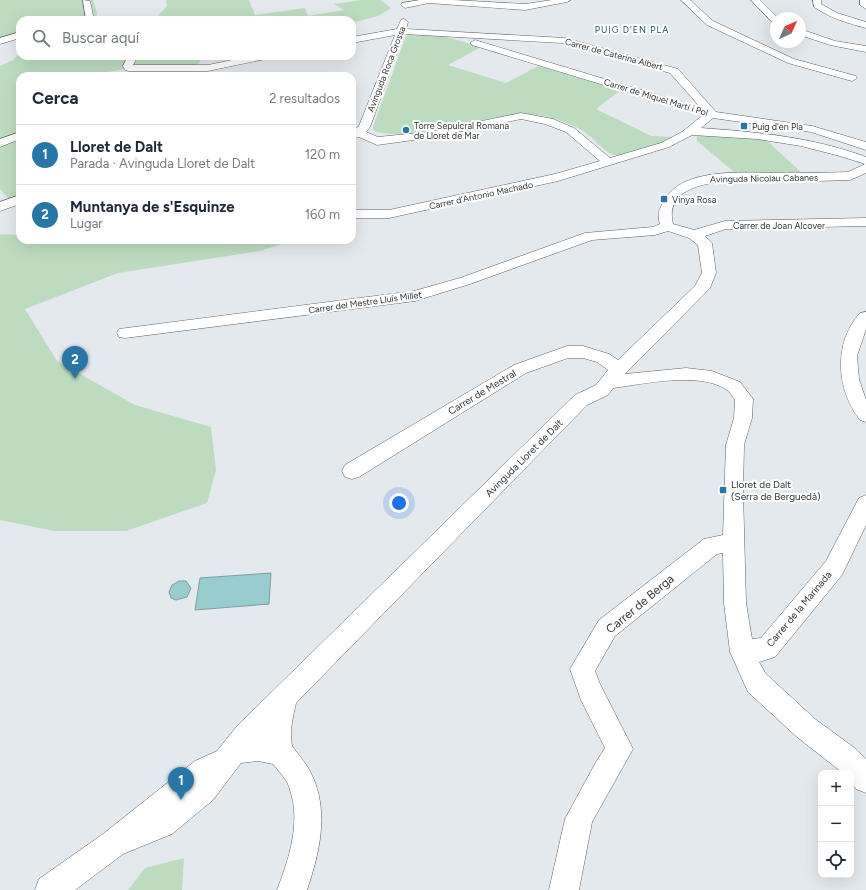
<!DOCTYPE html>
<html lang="es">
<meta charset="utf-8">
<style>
body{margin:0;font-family:Figtree,sans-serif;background:#f6f6f7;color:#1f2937}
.controls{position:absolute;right:12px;bottom:12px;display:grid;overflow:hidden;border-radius:8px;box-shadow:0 4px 16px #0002}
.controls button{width:36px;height:36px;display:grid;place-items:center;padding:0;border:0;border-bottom:1px solid #e0e1e3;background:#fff;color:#1f2937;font:20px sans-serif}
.compass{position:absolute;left:770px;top:12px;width:36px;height:36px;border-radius:50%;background:#fff;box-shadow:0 4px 16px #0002;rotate:45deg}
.you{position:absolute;left:399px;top:503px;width:14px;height:14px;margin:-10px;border:3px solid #fff;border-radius:50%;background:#1a73e8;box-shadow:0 0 0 6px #1a73e833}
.badge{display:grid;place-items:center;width:26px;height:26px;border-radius:50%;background:#2677a8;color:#fff;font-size:13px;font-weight:700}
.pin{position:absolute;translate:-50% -33px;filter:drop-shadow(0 1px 2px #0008)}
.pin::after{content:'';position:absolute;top:21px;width:14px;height:12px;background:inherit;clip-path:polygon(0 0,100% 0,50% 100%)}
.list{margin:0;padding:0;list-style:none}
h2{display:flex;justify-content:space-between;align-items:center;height:52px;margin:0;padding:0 16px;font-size:17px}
h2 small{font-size:13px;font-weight:400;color:#747a83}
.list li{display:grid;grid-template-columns:26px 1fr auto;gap:12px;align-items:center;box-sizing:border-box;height:60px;padding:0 16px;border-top:1px solid #e0e1e3}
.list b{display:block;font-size:15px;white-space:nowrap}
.list p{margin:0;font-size:13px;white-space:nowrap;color:#747a83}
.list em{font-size:13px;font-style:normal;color:#747a83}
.icon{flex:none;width:22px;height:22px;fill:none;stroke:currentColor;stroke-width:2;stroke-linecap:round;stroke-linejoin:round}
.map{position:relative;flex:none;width:866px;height:890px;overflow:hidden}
.search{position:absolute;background:#fff;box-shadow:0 4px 16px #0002;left:16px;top:16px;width:340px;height:44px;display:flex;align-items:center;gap:10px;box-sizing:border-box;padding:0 14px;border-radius:12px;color:#747a83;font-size:15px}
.panel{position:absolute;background:#fff;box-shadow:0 4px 16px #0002;left:16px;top:72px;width:340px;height:172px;border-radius:12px}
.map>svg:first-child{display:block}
.green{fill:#bcdcbf}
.water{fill:#98ccce;stroke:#7a9fa1}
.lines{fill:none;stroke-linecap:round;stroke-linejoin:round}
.minor-casing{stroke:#5c6064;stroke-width:1}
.minor{fill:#fff;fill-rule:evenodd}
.poi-dot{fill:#2677a8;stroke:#fff;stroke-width:1.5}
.labels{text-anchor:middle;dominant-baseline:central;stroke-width:4;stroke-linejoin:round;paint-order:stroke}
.far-neighbourhood-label{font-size:9px;letter-spacing:1px;fill:#174f70;stroke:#fff}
.far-street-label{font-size:9px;fill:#333537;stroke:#fff}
.far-poi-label{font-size:9px;fill:#333537;stroke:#fff;text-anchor:start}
.street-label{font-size:10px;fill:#333537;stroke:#fff}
.poi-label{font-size:10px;fill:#333537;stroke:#fff;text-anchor:start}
.near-street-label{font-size:12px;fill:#333537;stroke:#fff}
</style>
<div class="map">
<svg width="866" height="890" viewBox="0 0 866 890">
<rect width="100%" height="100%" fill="#e4e9ed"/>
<g class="green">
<path d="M 0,0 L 93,0 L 97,13 L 96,20 L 20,20 L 20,39 L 0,40 Z"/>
<path d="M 166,0 L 249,0 L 255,15 L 305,8 L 308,16 L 344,10 L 334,4 L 362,0 L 380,0 L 391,8 L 378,16 L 352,23 L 352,20 L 159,20 L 159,15 L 167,6 Z"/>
<path d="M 414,34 L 443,36 L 481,47 L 448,65 L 506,83 L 540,65 L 622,89 L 596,109 L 651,136 L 672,137 C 657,145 631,158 614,155 C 605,153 592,136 583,131 C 570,123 552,117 537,115 C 483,110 428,145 374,131 L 373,127 L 406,36 Z"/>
<path d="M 20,53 L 20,56 L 197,56 L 202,59 L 197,65 L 145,65 L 87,76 L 20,76 L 20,201 L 9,199 L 0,189 L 0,66 L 13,60 Z"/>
<path d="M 697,134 L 766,140 L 801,172 L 734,172 L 697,141 Z"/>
<path d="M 2,234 L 20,235 L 20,240 L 285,240 L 279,245 L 260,251 L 118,273 L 25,309 L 57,361 L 135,405 L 211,427 L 216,470 L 207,503 L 126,531 L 54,531 L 0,520 L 0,235 Z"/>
<path d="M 184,858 L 182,890 L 128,890 L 145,868 Z"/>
</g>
<g class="water">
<path d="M 271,573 L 269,604 L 195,610 L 200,578 Z"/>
<path d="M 179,581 L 186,581 L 191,588 L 187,597 L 176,600 L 171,598 L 169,592 L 172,585 Z"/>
</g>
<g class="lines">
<defs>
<g id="minor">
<path d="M 83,0 L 90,1 L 94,20 L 86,20 Z"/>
<path d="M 420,0 L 453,0 L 525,4 L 552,0 L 571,0 L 567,2 L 525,10 L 429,3 L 405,8 L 401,5 L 402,3 Z"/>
<path d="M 681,0 L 690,0 L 713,21 L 794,59 L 856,76 L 857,78 L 852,81 L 788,63 L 707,25 Z"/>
<path d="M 751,0 L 760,0 L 778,18 L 776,18 L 776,24 L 773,23 Z"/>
<path d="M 813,0 L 821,0 L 821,4 L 837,13 L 866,22 L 866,28 C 847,23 830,18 814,7 Z"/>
<path d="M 860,0 L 866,0 L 866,9 L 860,5 Z"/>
<path d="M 404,19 L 408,22 L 406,29 L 565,38 L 678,69 L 716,112 L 812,126 L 866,142 L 866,150 L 811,132 L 713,118 L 701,128 C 757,132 812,137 866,157 L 866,173 L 850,180 C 827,181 805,181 782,181 C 754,181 660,172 673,224 L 694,230 L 725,221 L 866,218 L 866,226 L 726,229 L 705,236 L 712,243 L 716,273 L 710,288 L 625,374 L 686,368 L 712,371 L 740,382 L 753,399 L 752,418 L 744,445 L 743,492 L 746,603 L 752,639 L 761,638 L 826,561 L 859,498 L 866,495 L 866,525 L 842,575 L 775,657 L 759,662 L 766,674 L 815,719 L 856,749 L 866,759 L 866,793 L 856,789 L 851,782 L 851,773 L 843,773 L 797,737 L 748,692 L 730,652 L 724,603 L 723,553 L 717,554 L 615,636 L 595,671 L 600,684 L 633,749 L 592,822 L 579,890 L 549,890 L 565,819 L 596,762 L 605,748 L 581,700 L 570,669 L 599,620 L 704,539 L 723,535 L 726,445 L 734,418 L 735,400 C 733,397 730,392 727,390 C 700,371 644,384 613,388 L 608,395 L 587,405 L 296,703 C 293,717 289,731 292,746 C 298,754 305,762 310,771 C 330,810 320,851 307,890 L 277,890 C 289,859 301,823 290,790 C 288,780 279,772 273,764 L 258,761 L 241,763 L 213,800 L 172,834 L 123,854 L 75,890 L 35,890 L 39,879 L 103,834 L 195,761 L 217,751 L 237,726 L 575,395 L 596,385 L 608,370 L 597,362 L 583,358 L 568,358 L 526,373 L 359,477 L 352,479 L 345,477 L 342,471 L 345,465 L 514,365 L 567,346 L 583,346 L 609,354 L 618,360 L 695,286 L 702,273 L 698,245 L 689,238 L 668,231 L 655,235 L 592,240 L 470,284 L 415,301 L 125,338 L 119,337 L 117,333 L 119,329 L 414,291 L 460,278 L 585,233 L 653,227 L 660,224 C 657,214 659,210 664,201 C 682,166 747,173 780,173 C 803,173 825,173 848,172 L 865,164 L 840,156 L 801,146 L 757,139 L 692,135 L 669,147 L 558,181 L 389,218 L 352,218 L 352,210 L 389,210 L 555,174 L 600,161 L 566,132 L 545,124 L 521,119 L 428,138 L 377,145 L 359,137 L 352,139 L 352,132 L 359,126 L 395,35 L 352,43 L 352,37 L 397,29 L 401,20 ZM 404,34 L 562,43 L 670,73 L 701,108 L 478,41 L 475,40 L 470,43 L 472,45 L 703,115 L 682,132 L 661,143 L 610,158 L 574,128 L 553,119 L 521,113 L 428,132 L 378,137 L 366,132 L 370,127 Z"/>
<path d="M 800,29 L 835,41 L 866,46 L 866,52 L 830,45 L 800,35 Z"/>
<path d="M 20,32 L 20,38 L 0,44 L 0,38 Z"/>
<path d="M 128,56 L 138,56 L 133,65 L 208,65 L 251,56 L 270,56 L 265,59 L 208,71 L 129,71 L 125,70 L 123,66 Z"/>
<path d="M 20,132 L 20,139 L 0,147 L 0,139 Z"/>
<path d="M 20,195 L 20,204 L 0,211 L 0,202 Z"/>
<path d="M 866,312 L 866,329 L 857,356 L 859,379 L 866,400 L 866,422 L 860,420 C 836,389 833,343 860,313 Z"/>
</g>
</defs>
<use href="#minor" class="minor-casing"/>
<use href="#minor" class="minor"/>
</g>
<g class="poi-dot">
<rect x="740" y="122" width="8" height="8" rx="2"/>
<circle cx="406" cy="130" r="4"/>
<rect x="660" y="195" width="8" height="8" rx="2"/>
<rect x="719" y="486" width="8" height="8" rx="2"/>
</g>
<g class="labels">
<g class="far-neighbourhood-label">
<text x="632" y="29">PUIG D'EN PLA</text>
</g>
<g class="far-street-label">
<text transform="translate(614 54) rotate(15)">Carrer de Caterina Albert</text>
<text transform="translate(386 69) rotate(-69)">Avinguda Roca Grossa</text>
<text transform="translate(656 97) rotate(17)">Carrer de Miquel Martí i Pol</text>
<text transform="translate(764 178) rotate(-1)">Avinguda Nicolau Cabanes</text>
<text transform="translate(481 195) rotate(-12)">Carrer d'Antonio Machado</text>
<text x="779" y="225">Carrer de Joan Alcover</text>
<text transform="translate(365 302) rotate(-8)">Carrer del Mestre Lluís Millet</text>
</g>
<g class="far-poi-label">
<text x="414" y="125">Torre Sepulcral Romana<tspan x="414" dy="10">de Lloret de Mar</tspan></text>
<text x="752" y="126">Puig d'en Pla</text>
<text x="672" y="199">Vinya Rosa</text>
</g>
<g class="street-label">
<text transform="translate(482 392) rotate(-31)">Carrer de Mestral</text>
<text transform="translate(524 458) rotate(-45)">Avinguda Lloret de Dalt</text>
<text transform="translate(799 609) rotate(-50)">Carrer de la Marinada</text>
</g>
<g class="poi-label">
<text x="731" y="484">Lloret de Dalt<tspan x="731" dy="12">(Serra de Berguedà)</tspan></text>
</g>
<g class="near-street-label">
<text transform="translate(640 604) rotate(-40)">Carrer de Berga</text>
</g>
</g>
</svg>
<div class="controls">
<button>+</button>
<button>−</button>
<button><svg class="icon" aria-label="locate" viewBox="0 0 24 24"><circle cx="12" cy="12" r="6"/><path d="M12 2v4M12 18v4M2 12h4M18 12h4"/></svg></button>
</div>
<svg class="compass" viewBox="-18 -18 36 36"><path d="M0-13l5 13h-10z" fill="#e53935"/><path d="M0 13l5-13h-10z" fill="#747a83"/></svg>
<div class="you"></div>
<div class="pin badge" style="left:181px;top:800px">1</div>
<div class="pin badge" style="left:75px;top:379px">2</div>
<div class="search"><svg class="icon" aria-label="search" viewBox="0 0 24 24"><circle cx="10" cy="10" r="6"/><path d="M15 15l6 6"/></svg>Buscar aquí</div>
<section class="panel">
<h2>Cerca<small>2 resultados</small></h2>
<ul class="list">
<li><span class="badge">1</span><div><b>Lloret de Dalt</b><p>Parada · Avinguda Lloret de Dalt</p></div><em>120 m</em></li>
<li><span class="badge">2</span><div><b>Muntanya de s'Esquinze</b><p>Lugar</p></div><em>160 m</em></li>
</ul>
</section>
</div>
